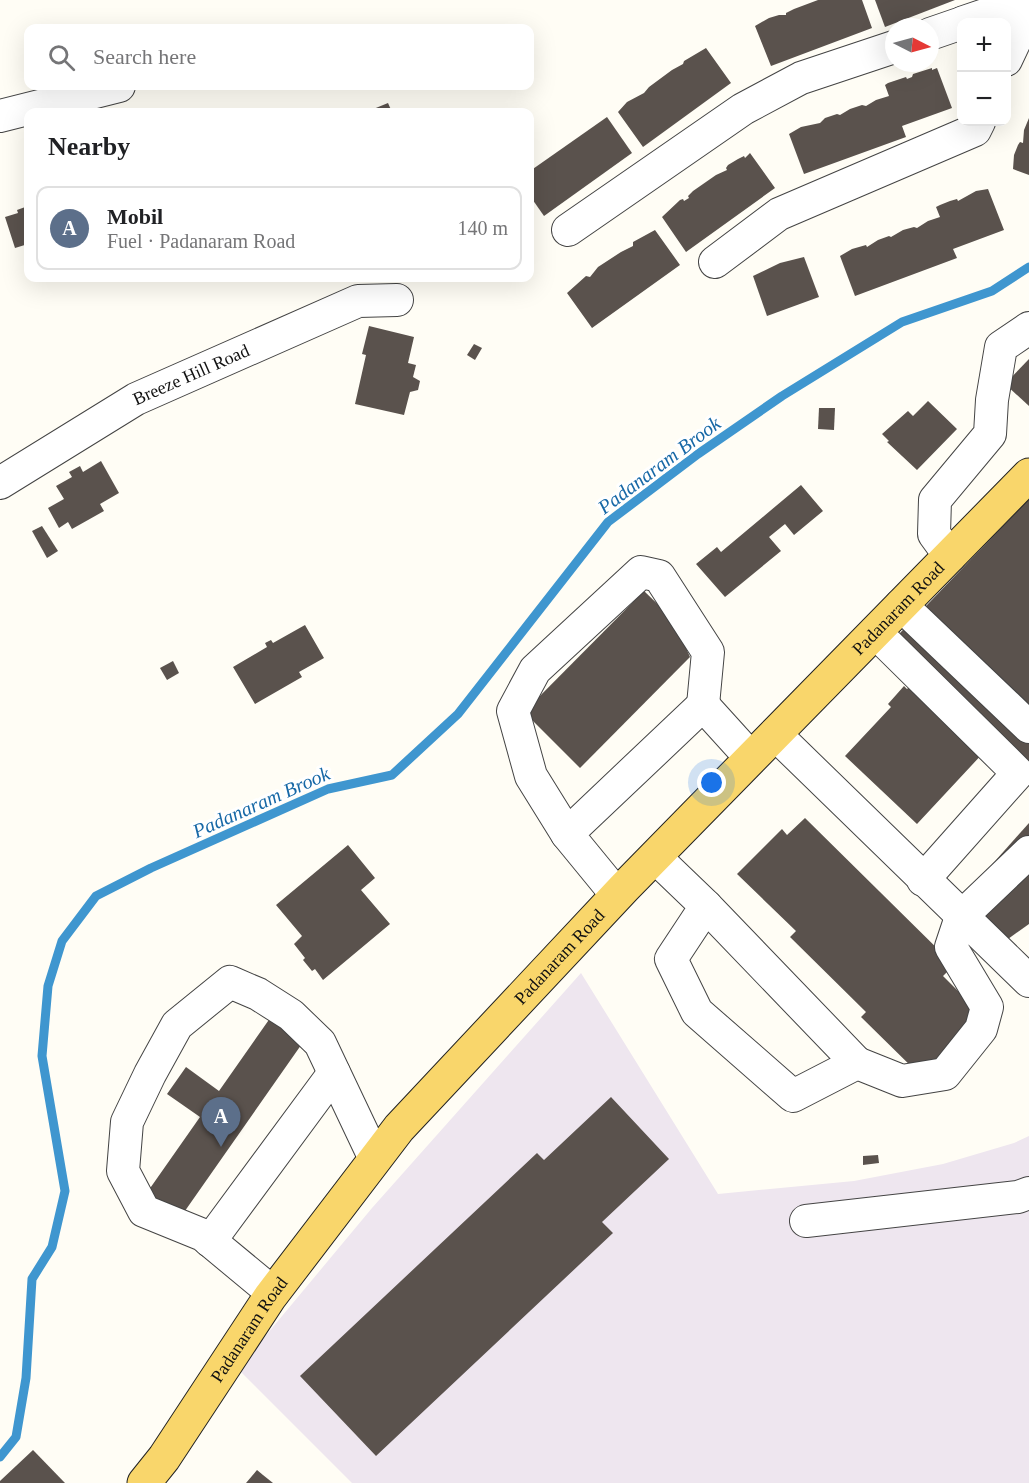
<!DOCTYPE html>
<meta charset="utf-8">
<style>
body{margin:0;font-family:Georgia,serif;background:#f6f6f6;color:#202124}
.controls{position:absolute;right:18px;top:18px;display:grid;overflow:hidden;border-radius:12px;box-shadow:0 6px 24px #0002}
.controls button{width:54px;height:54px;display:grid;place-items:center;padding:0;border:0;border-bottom:2px solid #e0e0e0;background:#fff;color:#202124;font:30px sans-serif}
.compass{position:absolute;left:885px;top:18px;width:54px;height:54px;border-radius:50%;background:#fff;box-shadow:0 6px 24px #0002;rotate:96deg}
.you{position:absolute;left:712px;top:783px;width:21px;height:21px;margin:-15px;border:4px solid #fff;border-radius:50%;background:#1a73e8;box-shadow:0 0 0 9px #1a73e833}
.badge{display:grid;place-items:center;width:39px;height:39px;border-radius:50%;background:#7c3aed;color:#fff;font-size:20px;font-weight:700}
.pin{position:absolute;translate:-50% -50px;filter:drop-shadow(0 2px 3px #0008)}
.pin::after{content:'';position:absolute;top:32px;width:21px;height:18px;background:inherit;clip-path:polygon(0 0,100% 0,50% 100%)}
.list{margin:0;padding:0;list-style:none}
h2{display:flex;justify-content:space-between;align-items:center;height:78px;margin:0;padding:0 24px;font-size:26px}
h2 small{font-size:20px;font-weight:400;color:#757577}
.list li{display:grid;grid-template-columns:39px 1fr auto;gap:18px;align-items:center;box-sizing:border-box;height:84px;margin:0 12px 12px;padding:0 12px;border:2px solid #e0e0e0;border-radius:12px}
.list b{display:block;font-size:22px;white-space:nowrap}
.list p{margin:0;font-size:20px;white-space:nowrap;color:#757577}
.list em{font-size:20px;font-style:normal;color:#757577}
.icon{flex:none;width:33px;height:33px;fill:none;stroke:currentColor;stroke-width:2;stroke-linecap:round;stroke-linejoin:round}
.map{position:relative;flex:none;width:1029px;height:1483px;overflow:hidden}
.search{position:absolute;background:#fff;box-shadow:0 6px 24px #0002;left:24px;top:24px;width:510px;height:66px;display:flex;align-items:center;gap:15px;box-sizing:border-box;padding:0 21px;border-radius:12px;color:#757577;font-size:22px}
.panel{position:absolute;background:#fff;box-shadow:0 6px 24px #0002;left:24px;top:108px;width:510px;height:174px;border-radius:12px}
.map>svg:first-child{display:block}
.industrial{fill:#eee6ef}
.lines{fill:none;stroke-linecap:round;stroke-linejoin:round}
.stream{stroke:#3f96cf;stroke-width:9}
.building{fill:#5a524d}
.minor-casing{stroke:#444;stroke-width:34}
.major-casing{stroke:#222;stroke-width:35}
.minor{stroke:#fff;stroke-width:32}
.major{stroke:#f9d66b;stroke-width:33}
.labels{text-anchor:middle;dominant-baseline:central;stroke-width:6;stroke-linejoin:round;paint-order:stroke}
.street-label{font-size:18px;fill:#111;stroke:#fff}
.water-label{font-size:20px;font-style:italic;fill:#1768a6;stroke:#fff}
</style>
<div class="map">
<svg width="1029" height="1483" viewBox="0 0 1029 1483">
<rect width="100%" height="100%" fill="#fffdf5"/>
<path class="industrial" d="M 581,973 L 718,1194 L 854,1181 L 943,1164 L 1014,1143 L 1029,1136 L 1029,1483 L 352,1483 L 238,1369 L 372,1208 Z"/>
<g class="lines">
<path class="stream" d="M 0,1457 L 16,1437 L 26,1378 L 32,1279 L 52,1247 L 65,1191 L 42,1056 L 48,986 L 62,941 L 96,896 L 151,868 L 328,789 L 392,775 L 458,714 L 608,522 L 698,454 L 782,396 L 902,322 L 992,291 L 1029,267"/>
</g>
<g class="building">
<path d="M 818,0 L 862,0 L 872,28 L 771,66 L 755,26 L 769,18 L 779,15 L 786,15 L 786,13 L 794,9 Z"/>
<path d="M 875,0 L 955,0 L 885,27 Z"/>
<path d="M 706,48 L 731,83 L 643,147 L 618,112 L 627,102 L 644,93 L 649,87 L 672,70 L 683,64 L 684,61 Z"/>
<path d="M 932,68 L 932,70 L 937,68 L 952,108 L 902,126 L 906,137 L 804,174 L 789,134 L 801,127 L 820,123 L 825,118 L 837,114 L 840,115 L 850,109 L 862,105 L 866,106 L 876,100 L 889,96 L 885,85 L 888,83 L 906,77 L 907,79 L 912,77 L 913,74 Z"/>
<path d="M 388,103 L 392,112 L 366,112 Z"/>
<path d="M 607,117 L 632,153 L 544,216 L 530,196 L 530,171 Z"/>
<path d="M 1029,118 L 1029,175 L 1013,169 L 1014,155 L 1018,145 L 1020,142 L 1023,143 L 1024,130 Z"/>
<path d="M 750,153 L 775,188 L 686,252 L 662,217 L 680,200 L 683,199 L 684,201 L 689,198 L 688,196 L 693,191 L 716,175 L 727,170 L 726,168 L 728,165 L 738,159 L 744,156 L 745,158 Z"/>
<path d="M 988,189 L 1004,230 L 953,249 L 957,258 L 855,296 L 840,256 L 852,249 L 866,245 L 867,247 L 878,240 L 889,236 L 891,237 L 903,230 L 914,227 L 917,228 L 928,221 L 940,217 L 936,207 L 940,205 L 950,201 L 957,199 L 958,201 L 976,191 Z"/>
<path d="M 28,206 L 28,244 L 15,248 L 5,217 L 18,213 L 17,210 Z"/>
<path d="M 655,230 L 680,265 L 592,328 L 567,293 L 586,276 L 590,277 L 598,267 L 621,252 L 633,246 L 633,242 Z"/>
<path d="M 804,257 L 819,297 L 767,316 L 753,276 L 780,263 Z"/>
<path d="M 369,326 L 414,337 L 408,363 L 416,365 L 413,377 L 420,381 L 418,390 L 410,392 L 404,415 L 355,404 L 366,355 L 362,354 Z"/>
<path d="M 474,344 L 482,348 L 475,360 L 467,355 Z"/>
<path d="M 1029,359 L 1029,406 L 1005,384 Z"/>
<path d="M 928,401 L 957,429 L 917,470 L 887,442 L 889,441 L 882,434 L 908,411 L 913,416 Z"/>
<path d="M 819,408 L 835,408 L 834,430 L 818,429 Z"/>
<path d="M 101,461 L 119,493 L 100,504 L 104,511 L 72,529 L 68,522 L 59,528 L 48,508 L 64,499 L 56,486 L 72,477 L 69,472 L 80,466 L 83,472 Z"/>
<path d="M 801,485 L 823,511 L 794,535 L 785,524 L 769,537 L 781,551 L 725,597 L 696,564 L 717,547 L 721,552 Z"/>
<path d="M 1029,499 L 1029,768 L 899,634 Z"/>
<path d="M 42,526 L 58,551 L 47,558 L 32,531 Z"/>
<path d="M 644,591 L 674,620 L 690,657 L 580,768 L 524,712 Z"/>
<path d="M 305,625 L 324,658 L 299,672 L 302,677 L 255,704 L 233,667 L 267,647 L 265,643 L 271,640 L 273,643 Z"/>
<path d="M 173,661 L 179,673 L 167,680 L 160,668 Z"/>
<path d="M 913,683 L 985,751 L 917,824 L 845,756 L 891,707 L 888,704 L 904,686 L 907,689 Z"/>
<path d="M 805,818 L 954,965 L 943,976 L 981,1014 L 921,1076 L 861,1017 L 866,1012 L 790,937 L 796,931 L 737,874 L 782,829 L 787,835 Z"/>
<path d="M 1029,823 L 1029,924 L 1008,939 L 964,896 Z"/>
<path d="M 348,845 L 375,878 L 361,890 L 390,924 L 323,980 L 315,969 L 312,971 L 303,960 L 305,958 L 294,944 L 302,936 L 276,905 Z"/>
<path d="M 273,1014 L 306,1038 L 180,1218 L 146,1194 L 200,1117 L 167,1094 L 186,1067 L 219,1091 Z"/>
<path d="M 611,1097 L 669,1159 L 602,1222 L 613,1233 L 376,1456 L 300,1376 L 537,1153 L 544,1160 Z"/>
<path d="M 878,1155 L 879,1163 L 863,1165 L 863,1156 Z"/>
<path d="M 33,1450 L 65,1483 L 0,1483 L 0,1481 Z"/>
<path d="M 257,1470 L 263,1475 L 273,1483 L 246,1483 Z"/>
</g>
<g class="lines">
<defs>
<g id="minor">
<path d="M 964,22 L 1029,0"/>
<path d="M 930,34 L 962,23"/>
<path d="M 1006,60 L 1029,11"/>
<path d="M 0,116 L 119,86"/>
<path d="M 568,230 L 743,109 L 801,78 L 894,47"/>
<path d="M 715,262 L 779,214 L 975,130 L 979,122"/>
<path id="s1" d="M 0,483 L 136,399 L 358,301 L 397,300"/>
<path d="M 950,556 L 934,534 L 935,500 L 990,434 L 992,400 L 1001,347 L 1029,328"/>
<path d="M 901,605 L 1029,727"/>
<path d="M 875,632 L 1018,773 L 923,880"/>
<path d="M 775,734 L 1029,981"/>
<path d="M 567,834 L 531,776 L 513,711 L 535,670 L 641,572 L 659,576 L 708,652 L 703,705"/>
<path d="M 655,857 L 706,906 L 671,959 L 697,1012 L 793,1096 L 857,1063 L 902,1081 L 945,1074 L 981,1029 L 987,1007 L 951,947 L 961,917 L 1029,852"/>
<path d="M 617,895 L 567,834 L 703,705 L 751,758"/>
<path d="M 706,906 L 857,1063"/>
<path d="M 806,1221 L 1018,1197 L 1029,1193"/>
<path d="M 210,1241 L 334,1073"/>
<path d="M 273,1293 L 203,1235 L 144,1211 L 123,1171 L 127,1122 L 150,1074 L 177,1025 L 230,982 L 258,994 L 291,1015 L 320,1043 L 375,1159"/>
</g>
<g id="major">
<path id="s2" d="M 144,1483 L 164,1458 L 270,1297 L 399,1128 L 624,888 L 1029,475"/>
</g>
</defs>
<use href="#minor" class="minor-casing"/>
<use href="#major" class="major-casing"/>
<use href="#minor" class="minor"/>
<use href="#major" class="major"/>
</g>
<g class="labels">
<g class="street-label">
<text stroke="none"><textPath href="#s1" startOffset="220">Breeze Hill Road</textPath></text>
<text stroke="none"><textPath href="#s2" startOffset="1158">Padanaram Road</textPath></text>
<text stroke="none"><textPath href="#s2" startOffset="672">Padanaram Road</textPath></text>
<text stroke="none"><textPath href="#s2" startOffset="186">Padanaram Road</textPath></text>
</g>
<g class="water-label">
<text transform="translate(659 465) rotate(-37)">Padanaram Brook</text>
<text transform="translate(261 802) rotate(-24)">Padanaram Brook</text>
</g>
</g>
</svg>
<div class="controls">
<button>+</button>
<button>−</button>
</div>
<svg class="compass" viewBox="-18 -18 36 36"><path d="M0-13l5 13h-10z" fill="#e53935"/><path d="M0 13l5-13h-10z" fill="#757577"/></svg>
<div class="you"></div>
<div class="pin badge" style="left:221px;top:1147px;background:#5c6f8a">A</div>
<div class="search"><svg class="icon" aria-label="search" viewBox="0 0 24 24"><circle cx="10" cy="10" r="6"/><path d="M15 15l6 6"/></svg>Search here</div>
<section class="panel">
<h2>Nearby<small></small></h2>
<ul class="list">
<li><span class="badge" style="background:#5c6f8a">A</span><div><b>Mobil</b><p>Fuel · Padanaram Road</p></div><em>140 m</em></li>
</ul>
</section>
</div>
